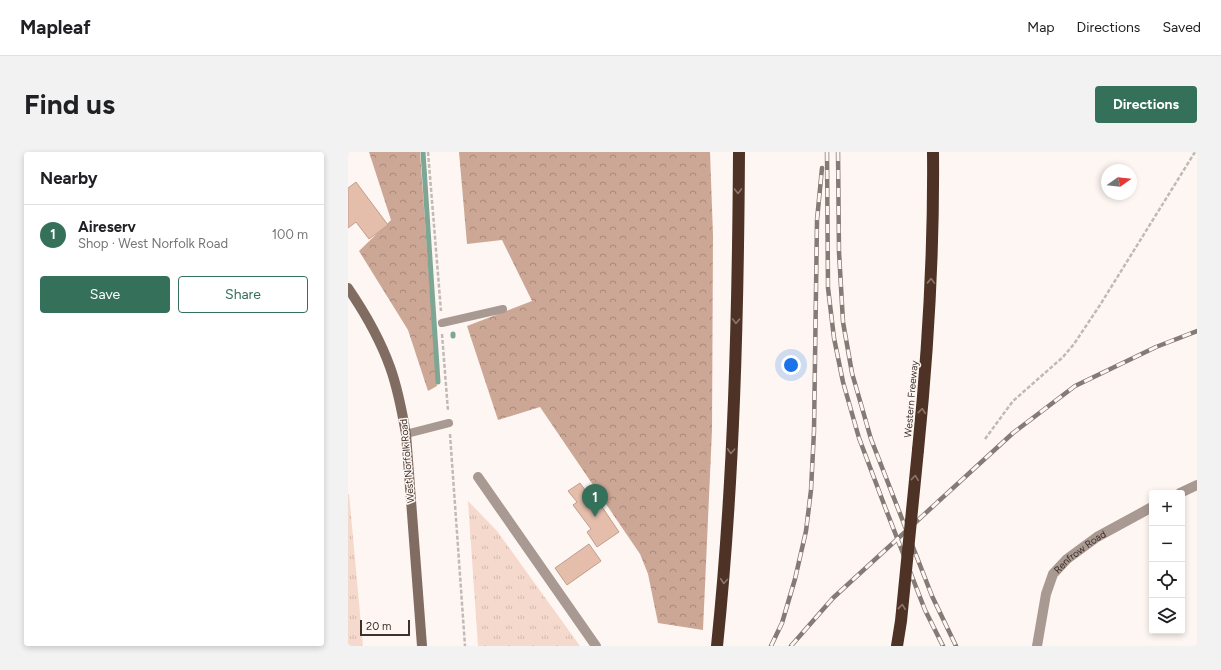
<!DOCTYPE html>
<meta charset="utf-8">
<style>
body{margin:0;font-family:Figtree,sans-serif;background:#f2f2f2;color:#202124}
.controls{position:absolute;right:12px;bottom:12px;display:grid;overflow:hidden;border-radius:4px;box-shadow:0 2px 6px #0003}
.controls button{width:36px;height:36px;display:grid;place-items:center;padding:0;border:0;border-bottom:1px solid #e0e0e0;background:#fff;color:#202124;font:20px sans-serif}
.compass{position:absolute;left:753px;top:12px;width:36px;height:36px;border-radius:50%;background:#fff;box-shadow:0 2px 6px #0003;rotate:75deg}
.scale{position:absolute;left:12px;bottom:10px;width:50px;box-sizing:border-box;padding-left:4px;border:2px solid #3e302a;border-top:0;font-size:11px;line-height:14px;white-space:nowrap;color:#3e302a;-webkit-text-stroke:3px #fdf6f2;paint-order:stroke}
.you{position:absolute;left:443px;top:213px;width:14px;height:14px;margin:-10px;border:3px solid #fff;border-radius:50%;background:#1a73e8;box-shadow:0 0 0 6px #1a73e833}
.badge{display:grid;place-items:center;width:26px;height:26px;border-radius:50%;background:#35705a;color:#fff;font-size:13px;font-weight:700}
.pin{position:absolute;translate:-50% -33px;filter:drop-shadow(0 1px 2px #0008)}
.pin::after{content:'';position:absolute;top:21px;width:14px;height:12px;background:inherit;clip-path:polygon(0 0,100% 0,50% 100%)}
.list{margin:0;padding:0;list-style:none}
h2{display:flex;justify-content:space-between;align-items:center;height:52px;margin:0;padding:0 16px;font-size:17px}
h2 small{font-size:13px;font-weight:400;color:#757577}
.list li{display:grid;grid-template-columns:26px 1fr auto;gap:12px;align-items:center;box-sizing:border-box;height:60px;padding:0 16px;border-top:1px solid #e0e0e0}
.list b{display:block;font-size:15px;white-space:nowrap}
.list p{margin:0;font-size:13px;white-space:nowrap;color:#757577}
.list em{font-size:13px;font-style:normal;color:#757577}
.actions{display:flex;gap:8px;padding:12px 16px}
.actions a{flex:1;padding:9px 0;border:1px solid #35705a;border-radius:4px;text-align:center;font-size:14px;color:#35705a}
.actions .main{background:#35705a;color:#fff}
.icon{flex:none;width:22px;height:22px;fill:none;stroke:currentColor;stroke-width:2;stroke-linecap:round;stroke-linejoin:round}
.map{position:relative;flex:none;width:849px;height:494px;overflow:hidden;border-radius:4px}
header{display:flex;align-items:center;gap:24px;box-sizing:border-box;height:56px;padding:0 20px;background:#fff;border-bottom:1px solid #e0e0e0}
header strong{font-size:19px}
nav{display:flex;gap:22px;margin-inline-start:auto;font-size:14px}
.intro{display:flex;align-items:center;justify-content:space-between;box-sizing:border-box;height:96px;padding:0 24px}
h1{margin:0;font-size:28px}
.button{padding:10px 18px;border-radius:4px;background:#35705a;color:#fff;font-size:14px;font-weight:700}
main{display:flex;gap:24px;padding:0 24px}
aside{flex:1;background:#fff;border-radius:4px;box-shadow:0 2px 6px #0003}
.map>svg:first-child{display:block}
.grass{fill:url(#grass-tufts)}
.forest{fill:url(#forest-crowns)}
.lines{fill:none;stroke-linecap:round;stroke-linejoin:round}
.stream{stroke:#7da695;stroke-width:5}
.building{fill:#e4bdab;stroke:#bf9e8f}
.path{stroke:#c2b9b5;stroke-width:2.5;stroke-dasharray:4 2;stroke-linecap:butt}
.lane{stroke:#a89992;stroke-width:8}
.street{stroke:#a89992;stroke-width:10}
.secondary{stroke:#816c62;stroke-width:10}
.highway{stroke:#4d3225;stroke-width:12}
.rail-casing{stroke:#857a75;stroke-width:4.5}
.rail{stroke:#fdf6f2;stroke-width:3;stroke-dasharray:9;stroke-linecap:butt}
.highway-bridge{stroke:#4d3225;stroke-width:12}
.oneway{stroke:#8b776d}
.labels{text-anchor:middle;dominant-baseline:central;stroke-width:3;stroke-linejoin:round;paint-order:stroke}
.street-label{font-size:10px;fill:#3e302a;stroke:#fdf6f2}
</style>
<header>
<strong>Mapleaf</strong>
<nav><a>Map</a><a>Directions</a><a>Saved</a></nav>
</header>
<div class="intro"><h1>Find us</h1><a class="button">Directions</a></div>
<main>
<aside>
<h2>Nearby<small></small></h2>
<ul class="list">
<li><span class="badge">1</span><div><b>Aireserv</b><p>Shop · West Norfolk Road</p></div><em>100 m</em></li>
</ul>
<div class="actions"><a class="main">Save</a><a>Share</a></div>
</aside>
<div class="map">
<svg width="849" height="494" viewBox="0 0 849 494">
<defs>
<pattern id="grass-tufts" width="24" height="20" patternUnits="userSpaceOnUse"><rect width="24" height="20" fill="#f5d9cc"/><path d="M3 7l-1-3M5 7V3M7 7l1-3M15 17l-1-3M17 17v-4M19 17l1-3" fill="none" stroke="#d3bbaf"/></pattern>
<pattern id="forest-crowns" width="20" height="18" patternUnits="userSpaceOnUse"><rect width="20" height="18" fill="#cda795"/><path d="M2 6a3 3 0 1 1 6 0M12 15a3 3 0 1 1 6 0" fill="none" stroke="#a8887a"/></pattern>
</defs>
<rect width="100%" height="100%" fill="#fdf6f2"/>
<g class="grass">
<path d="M 0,342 L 1,342 L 15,494 L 0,494 Z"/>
<path d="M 120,349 L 149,379 L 232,494 L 130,494 Z"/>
</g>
<g class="forest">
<path d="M 21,0 L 72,0 L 89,234 L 80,239 L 60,178 L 11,99 L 43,68 Z"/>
<path d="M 111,0 L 362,0 L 365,83 L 364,278 L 355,478 L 310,471 L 300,422 L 292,402 L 192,255 L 150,268 L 119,174 L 184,149 L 154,88 L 119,92 Z"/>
</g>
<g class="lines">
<g class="stream">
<path d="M 75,0 L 90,230"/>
<path d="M 105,182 L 105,184"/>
</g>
</g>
<g class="building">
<path d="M 8,30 L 40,73 L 21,87 L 8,70 L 0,76 L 0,36 Z"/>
<path d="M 232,331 L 240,342 L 244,340 L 271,380 L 249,395 L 239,380 L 243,377 L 225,353 L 229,350 L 220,339 Z"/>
<path d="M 241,392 L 253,409 L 219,433 L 207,416 Z"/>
</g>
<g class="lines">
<g class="path">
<path d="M 80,0 L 93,159"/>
<path d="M 94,182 L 100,259"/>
<path d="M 102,282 L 117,494"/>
<path d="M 637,287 L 665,249 L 715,205 L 726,192 L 752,153 L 847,0"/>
</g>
<g class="lane">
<path d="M 94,171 L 155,157"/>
<path d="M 58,282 L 101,271"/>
</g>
<g class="street">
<path d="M 130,325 L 248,494"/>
<path d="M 832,341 L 849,333"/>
<path id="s1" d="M 689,494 L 698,442 L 705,422 L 719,407 L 749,385 L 804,355"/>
</g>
<path class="secondary" d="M 0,136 C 17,161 32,187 42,215 C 50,237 54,259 58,282 L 74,494"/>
<g class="highway">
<path d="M 570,298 C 580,199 586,99 585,0"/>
<path d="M 369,494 C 386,330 390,165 391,0"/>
</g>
<defs>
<g id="rail">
<path d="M 479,0 L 480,136 L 486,186 L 495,230 L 511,286 L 537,355 L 577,458 L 595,494"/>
<path d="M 490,0 L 491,100 L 495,170 L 504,221 L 523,287 L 584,444 L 608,494"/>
<path d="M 423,494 L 434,471 L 447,427 L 458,379 L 463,338 L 466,279 L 469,68 L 474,16"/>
<path d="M 443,494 L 485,446 L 665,281 L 727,234 L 808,195 L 849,179"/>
</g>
</defs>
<use href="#rail" class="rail-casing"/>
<use href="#rail" class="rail"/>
<path class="highway-bridge" d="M 549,494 L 553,469 L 570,298"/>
</g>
<defs><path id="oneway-chevron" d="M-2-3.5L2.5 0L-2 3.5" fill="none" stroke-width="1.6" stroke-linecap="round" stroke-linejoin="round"/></defs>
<g class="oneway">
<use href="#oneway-chevron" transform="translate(390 39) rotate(90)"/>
<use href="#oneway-chevron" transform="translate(583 129) rotate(-88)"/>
<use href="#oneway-chevron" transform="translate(388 169) rotate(92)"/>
<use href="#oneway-chevron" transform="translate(574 259) rotate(-84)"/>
<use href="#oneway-chevron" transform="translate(383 299) rotate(93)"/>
<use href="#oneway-chevron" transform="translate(567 326) rotate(-84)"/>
<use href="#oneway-chevron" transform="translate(376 429) rotate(94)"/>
<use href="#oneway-chevron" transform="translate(554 455) rotate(-84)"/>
</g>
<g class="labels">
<g class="street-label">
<text transform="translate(563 247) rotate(-85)">Western Freeway</text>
<text transform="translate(59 309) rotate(-95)">West Norfolk Road</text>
<text stroke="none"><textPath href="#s1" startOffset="109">Renfrow Road</textPath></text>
</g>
</g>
</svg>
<div class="controls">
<button>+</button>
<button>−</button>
<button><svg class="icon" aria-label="locate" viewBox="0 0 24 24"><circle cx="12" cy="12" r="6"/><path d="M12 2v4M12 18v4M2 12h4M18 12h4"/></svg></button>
<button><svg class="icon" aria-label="layers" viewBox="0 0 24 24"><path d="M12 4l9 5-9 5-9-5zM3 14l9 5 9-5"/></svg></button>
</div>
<svg class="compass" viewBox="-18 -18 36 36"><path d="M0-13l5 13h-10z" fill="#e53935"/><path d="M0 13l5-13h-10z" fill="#757577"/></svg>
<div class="scale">20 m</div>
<div class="you"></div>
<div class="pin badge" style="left:247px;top:365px">1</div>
</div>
</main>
